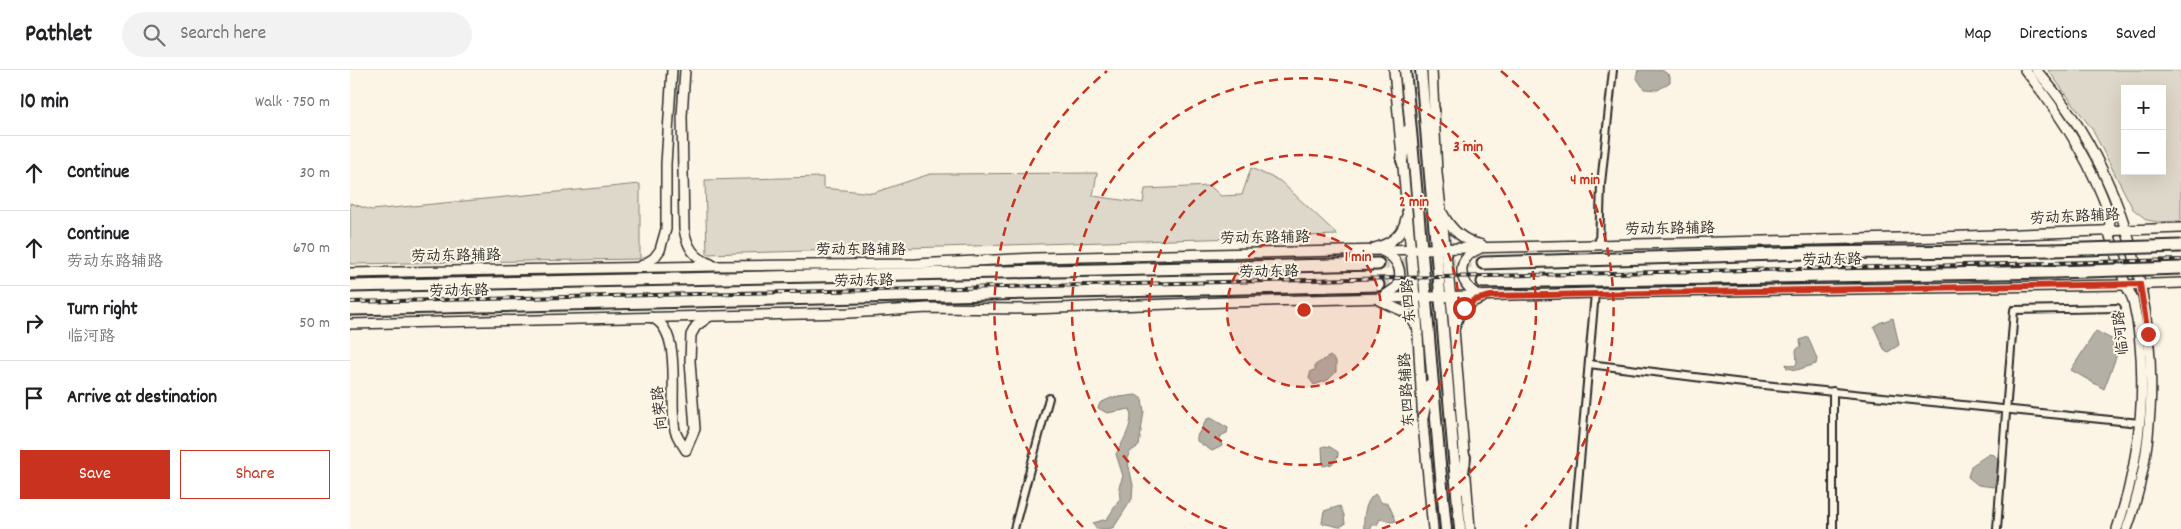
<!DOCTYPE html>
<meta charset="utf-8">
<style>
body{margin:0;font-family:Dekko,"LXGW WenKai TC",sans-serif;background:#f2f2f2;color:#202124}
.controls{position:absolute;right:15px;top:15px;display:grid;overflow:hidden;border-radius:0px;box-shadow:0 5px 20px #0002}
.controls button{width:45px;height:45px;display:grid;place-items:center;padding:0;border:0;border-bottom:1px solid #e0e0e0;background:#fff;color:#202124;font:25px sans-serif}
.stop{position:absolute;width:15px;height:15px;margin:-11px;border:4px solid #c8321e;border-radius:50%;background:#fff}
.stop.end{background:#c8321e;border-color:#fff;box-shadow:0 1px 5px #0008}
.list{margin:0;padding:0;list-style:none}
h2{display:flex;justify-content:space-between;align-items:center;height:65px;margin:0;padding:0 20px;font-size:21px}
h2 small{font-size:16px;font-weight:400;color:#757577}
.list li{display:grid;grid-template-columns:32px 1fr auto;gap:15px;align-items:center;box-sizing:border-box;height:75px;padding:0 20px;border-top:1px solid #e0e0e0}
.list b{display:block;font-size:19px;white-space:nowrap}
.list p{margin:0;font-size:16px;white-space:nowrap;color:#757577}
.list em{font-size:16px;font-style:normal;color:#757577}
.actions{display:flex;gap:10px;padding:15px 20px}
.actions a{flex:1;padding:11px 0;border:1px solid #c8321e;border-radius:0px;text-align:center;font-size:18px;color:#c8321e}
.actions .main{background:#c8321e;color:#fff}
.icon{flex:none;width:28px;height:28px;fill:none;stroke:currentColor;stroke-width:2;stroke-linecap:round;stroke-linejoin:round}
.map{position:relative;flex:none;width:1831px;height:459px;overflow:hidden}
header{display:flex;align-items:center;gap:30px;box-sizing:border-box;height:70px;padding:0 25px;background:#fff;border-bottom:1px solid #e0e0e0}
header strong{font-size:24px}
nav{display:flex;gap:28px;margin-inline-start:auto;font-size:18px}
.search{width:350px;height:45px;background:#f2f2f2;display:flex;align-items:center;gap:12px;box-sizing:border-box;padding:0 18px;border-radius:28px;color:#757577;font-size:19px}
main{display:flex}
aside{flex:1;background:#fff}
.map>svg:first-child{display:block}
.green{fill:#ded8ca;stroke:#84827a;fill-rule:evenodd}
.water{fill:#b4b0a5;stroke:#7d7b74}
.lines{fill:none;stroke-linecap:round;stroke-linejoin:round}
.highway-tunnel{stroke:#d2cdc0;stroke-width:11;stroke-dasharray:11 5.5;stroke-linecap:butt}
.street-casing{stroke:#2b2b2b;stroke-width:10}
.secondary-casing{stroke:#2b2b2b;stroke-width:12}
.primary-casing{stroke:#2b2b2b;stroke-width:14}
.highway-casing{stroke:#2b2b2b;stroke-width:15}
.street{stroke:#fcf5e5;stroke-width:6}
.secondary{stroke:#fcf5e5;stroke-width:9}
.primary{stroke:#fcf5e5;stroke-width:10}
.highway{stroke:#fcf5e5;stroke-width:11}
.rail-casing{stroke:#2b2b2b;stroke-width:4}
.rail{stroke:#fcf5e5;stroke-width:2;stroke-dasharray:5.5;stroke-linecap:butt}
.highway-bridge-casing{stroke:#2b2b2b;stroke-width:15;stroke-linecap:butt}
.highway-bridge{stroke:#fcf5e5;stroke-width:11}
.route{stroke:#c8321e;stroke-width:6}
.ring{fill:none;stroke:#c8321e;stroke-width:2.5;stroke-dasharray:9 6}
.labels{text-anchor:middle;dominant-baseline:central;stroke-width:4;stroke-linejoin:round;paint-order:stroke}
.street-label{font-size:15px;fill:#2b2b2b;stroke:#fcf5e5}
.centre{fill:#c8321e;stroke:#fcf5e5;stroke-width:2.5}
.ring-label{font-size:15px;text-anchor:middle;font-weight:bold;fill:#c8321e;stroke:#fcf5e5;stroke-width:4;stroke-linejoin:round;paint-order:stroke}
</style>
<header>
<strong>Pathlet</strong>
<div class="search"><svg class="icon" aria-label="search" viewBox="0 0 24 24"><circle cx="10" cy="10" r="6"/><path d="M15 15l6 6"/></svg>Search here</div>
<nav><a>Map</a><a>Directions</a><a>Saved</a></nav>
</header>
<main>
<aside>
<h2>10 min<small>Walk · 750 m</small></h2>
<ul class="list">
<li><svg class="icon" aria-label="ahead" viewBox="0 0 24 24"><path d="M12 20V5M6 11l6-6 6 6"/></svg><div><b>Continue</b></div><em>30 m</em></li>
<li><svg class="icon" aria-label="ahead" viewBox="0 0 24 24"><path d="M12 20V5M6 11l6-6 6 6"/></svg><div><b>Continue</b><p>劳动东路辅路</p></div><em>670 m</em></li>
<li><svg class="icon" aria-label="right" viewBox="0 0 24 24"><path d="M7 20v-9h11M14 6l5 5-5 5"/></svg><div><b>Turn right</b><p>临河路</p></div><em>50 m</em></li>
<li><svg class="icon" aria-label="arrive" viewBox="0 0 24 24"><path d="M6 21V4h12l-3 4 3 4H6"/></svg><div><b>Arrive at destination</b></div></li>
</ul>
<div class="actions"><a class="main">Save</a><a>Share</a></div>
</aside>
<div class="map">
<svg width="1831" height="459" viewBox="0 0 1831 459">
<rect width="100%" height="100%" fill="#fcf5e5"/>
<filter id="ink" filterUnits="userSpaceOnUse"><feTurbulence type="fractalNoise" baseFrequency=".02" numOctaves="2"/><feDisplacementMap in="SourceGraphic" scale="10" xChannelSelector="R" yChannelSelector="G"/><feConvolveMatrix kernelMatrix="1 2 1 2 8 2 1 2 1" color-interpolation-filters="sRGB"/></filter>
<g filter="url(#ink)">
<g class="green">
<path d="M 1698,0 L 1831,0 L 1831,151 L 1807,152 L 1797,150 L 1783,139 L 1742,59 ZM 1775,19 L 1812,19 L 1812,101 L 1775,101 Z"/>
<path d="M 901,98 L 930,111 L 988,165 L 357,184 L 355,110 L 473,107 L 473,118 L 523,123 L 580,104 L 747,103 L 743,126 L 793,133 L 795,119 L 860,116 L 871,126 L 892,125 Z"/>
<path d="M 290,114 L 290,189 L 0,194 L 0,133 L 21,140 Z"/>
</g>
<g class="water">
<path d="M 1288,0 L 1312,0 L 1320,6 L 1320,12 L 1308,20 L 1294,19 L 1286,7 Z"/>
<path d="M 1543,248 L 1549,275 L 1538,282 L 1534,279 L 1524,257 L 1529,253 Z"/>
<path d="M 1746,261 L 1771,274 L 1754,319 L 1721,300 Z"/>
<path d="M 1458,267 L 1467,289 L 1466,294 L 1447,300 L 1437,298 L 1436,294 L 1444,296 L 1447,293 L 1446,280 L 1451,276 L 1450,270 Z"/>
<path d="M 980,286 L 986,291 L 986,302 L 978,310 L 964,315 L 959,308 L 961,301 L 965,300 L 965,295 Z"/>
<path d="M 786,325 L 792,329 L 794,341 L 789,376 L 781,381 L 777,388 L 783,415 L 782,429 L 764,457 L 759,459 L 746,459 L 743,453 L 757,449 L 770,429 L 769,417 L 773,406 L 766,384 C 773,371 784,354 780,339 L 757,343 L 748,338 L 750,333 L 761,328 Z"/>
<path d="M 861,348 L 878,358 L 877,363 L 872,365 L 870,368 L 872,376 L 862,381 L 847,371 L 847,366 L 857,349 Z"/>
<path d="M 975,376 L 980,377 L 988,382 L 988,386 L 982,394 L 973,396 L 972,377 Z"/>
<path d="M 1639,384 L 1644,385 L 1650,392 L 1644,417 L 1628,415 L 1618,407 L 1621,396 Z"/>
<path d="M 1025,424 L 1032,433 L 1038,433 L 1046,451 L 1042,452 L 1030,449 L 1027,455 L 1022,455 L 1021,459 L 1014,459 C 1013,447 1015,431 1025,424 Z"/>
<path d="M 990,436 L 994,445 L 995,454 L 989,457 L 972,453 L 974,441 Z"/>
</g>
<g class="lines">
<g class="highway-tunnel">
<path d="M 1028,194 L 1133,193"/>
<path d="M 1028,215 L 1133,212"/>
</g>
<defs>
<g id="street">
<path d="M 1249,175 L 1251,114 L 1263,0"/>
<path d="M 1239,294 L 1385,312 L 1790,353"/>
<path d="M 1483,321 L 1483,459"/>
<path d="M 664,459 L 699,328"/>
<path d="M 1224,459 L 1245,223"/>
<path d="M 1647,459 L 1664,240 L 1767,238"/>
</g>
<g id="secondary">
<path d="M 335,0 L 332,46 L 334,159 C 337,177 344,188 361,194"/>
<path d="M 1044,0 L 1067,248 L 1073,354 L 1083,459"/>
<path d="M 1082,0 L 1087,103 L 1103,247 L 1115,394"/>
<path d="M 1675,0 C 1710,43 1741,92 1759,144 C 1762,151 1757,158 1760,166 C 1765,182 1769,198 1775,213 C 1777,219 1781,224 1783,230 C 1800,304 1791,388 1767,459"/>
<path d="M 1686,0 C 1792,117 1830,311 1777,459"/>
<path d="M 1093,144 C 1101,160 1114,171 1132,175"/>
<path d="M 1024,178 C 1040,174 1053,165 1056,148"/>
<path d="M 1129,179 C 1104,189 1108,215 1130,226"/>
<path d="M 1032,181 C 1047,187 1054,201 1047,217 L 1033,227"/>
<path d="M 291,196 L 304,188 L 310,180 L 316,159 L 316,94 L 322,0"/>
<path d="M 0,203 L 366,196 L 566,194 L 686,188 L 1590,167 L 1831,158"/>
<path d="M 1030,231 L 1057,243 L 1067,257"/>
<path d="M 300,247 C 335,258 318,331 325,360 C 326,366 332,374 336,380"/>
<path d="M 0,254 L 499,243 L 578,238 L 680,239 L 877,232 L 1245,223 L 1775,215 L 1831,213"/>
<path d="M 1105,257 C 1109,241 1117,233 1132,228"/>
<path d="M 336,380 L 345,359 L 340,291 L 341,265 L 346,256 L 360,246"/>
<path d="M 1116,407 L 1120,459"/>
</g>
<g id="primary">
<path d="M 1055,0 C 1071,153 1081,306 1096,459"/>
<path d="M 1071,0 L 1110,459"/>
<path d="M 1080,65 L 1084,40"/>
<path d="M 1052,91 L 1058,60"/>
<path d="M 1073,346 L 1079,315"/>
<path d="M 1111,419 L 1115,387"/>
</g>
<g id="highway">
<path d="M 1133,193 L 1458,183 L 1703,180"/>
<path d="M 1133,212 L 1705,202"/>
<path d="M 0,216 L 1028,194"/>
<path d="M 0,239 L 1028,215"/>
</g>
</defs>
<use href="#street" class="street-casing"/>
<use href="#secondary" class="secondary-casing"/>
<use href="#primary" class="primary-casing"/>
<use href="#highway" class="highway-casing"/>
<use href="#street" class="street"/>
<use href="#secondary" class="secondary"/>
<use href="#primary" class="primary"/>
<use href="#highway" class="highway"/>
<defs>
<path id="rail" d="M 0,232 L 1831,190"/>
</defs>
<use href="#rail" class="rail-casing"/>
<use href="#rail" class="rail"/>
<defs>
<g id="highway-bridge">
<path d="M 1703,180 L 1831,176"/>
<path d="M 1705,202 L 1831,198"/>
</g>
</defs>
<use href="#highway-bridge" class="highway-bridge-casing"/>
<use href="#highway-bridge" class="highway-bridge"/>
</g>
</g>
<g class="lines" filter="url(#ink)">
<path class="route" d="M 1114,238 L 1125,230 L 1141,226 L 1790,214 L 1798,264"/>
</g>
<circle cx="954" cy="240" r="77" fill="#c8321e" fill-opacity=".12"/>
<g class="ring">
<circle cx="954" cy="240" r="77"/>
<circle cx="954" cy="240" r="155"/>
<path d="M877 459A232 232 0 1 1 1031 459"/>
<path d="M733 457A310 310 0 0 1 757 1M1151 1A310 310 0 0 1 1175 457"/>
</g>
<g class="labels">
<g class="street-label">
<text transform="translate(1725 148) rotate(-3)">劳动东路辅路</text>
<text transform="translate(1320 160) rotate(-1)">劳动东路辅路</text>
<text transform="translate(915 169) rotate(-1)">劳动东路辅路</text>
<text x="511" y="181">劳动东路辅路</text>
<text transform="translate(106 187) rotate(-1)">劳动东路辅路</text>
<text transform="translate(1482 191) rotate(-1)">劳动东路</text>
<text transform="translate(919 203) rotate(-1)">劳动东路</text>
<text transform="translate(514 212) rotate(-1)">劳动东路</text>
<text transform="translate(109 222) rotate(-1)">劳动东路</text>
<text transform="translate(1060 231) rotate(-94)">东四路</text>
<text transform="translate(1772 263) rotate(-96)">临河路</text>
<text transform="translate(1058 320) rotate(-93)">东四路辅路</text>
<text transform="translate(311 338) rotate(-96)">向荣路</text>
</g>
</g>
<circle cx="954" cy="240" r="8" class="centre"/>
<g class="ring-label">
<text x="1118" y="81">3 min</text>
<text x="1235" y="114">4 min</text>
<text x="1064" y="136">2 min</text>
<text x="1008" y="191">1 min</text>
</g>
</svg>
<div class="controls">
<button>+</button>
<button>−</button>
</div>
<div class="stop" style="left:1114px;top:238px"></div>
<div class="stop end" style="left:1798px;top:264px"></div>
</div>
</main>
